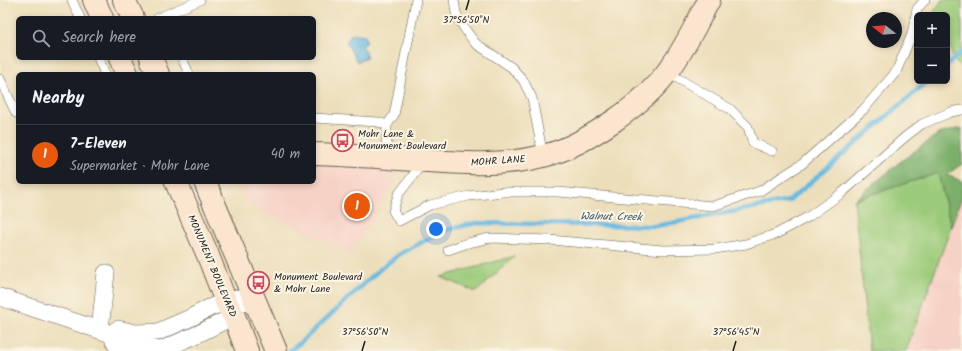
<!DOCTYPE html>
<meta charset="utf-8">
<style>
body{margin:0;font-family:Kalam,sans-serif;background:#20242c;color:#f1f3f6}
.controls{position:absolute;right:12px;top:12px;display:grid;overflow:hidden;border-radius:6px;box-shadow:0 2px 6px #0003}
.controls button{width:36px;height:36px;display:grid;place-items:center;padding:0;border:0;border-bottom:1px solid #363941;background:#171b24;color:#f1f3f6;font:20px sans-serif}
.compass{position:absolute;left:866px;top:12px;width:36px;height:36px;border-radius:50%;background:#171b24;box-shadow:0 2px 6px #0003;rotate:287deg}
.you{position:absolute;left:436px;top:229px;width:14px;height:14px;margin:-10px;border:3px solid #fff;border-radius:50%;background:#1a73e8;box-shadow:0 0 0 6px #1a73e833}
.badge{display:grid;place-items:center;width:26px;height:26px;border-radius:50%;background:#ea580c;color:#fff;font-size:13px;font-weight:700}
.pin{position:absolute;translate:-50% -50%;border:2px solid #fff;box-shadow:0 1px 4px #0006}
.list{margin:0;padding:0;list-style:none}
h2{display:flex;justify-content:space-between;align-items:center;height:52px;margin:0;padding:0 16px;font-size:17px}
h2 small{font-size:13px;font-weight:400;color:#9ea1a6}
.list li{display:grid;grid-template-columns:26px 1fr auto;gap:12px;align-items:center;box-sizing:border-box;height:60px;padding:0 16px;border-top:1px solid #363941}
.list b{display:block;font-size:15px;white-space:nowrap}
.list p{margin:0;font-size:13px;white-space:nowrap;color:#9ea1a6}
.list em{font-size:13px;font-style:normal;color:#9ea1a6}
.icon{flex:none;width:22px;height:22px;fill:none;stroke:currentColor;stroke-width:2;stroke-linecap:round;stroke-linejoin:round}
.map{position:relative;flex:none;width:962px;height:351px;overflow:hidden}
.search{position:absolute;background:#171b24;box-shadow:0 2px 6px #0003;left:16px;top:16px;width:300px;height:44px;display:flex;align-items:center;gap:10px;box-sizing:border-box;padding:0 14px;border-radius:6px;color:#9ea1a6;font-size:15px}
.panel{position:absolute;background:#171b24;box-shadow:0 2px 6px #0003;left:16px;top:72px;width:300px;height:112px;border-radius:6px}
.map>svg:first-child{display:block}
.built{fill:#f6d1c5}
.green{fill:#9bcb7a;stroke:#5c744b}
.forest{fill:#7caf6a;stroke:#4c6643}
.water{fill:#65b9e1;stroke:#406a7e}
.lines{fill:none;stroke-linecap:round;stroke-linejoin:round}
.stream{stroke:#65b9e1;stroke-width:4.5}
.lane-casing{stroke:#656053;stroke-width:10}
.street-casing{stroke:#656053;stroke-width:18}
.secondary-casing{stroke:#656053;stroke-width:24}
.lane{stroke:#fff;stroke-width:9}
.street{stroke:#fff;stroke-width:17}
.secondary{stroke:#fce5cf;stroke-width:22}
.ticks{fill:none;stroke:#1c1c1c;stroke-width:1.5}
.labels{text-anchor:middle;dominant-baseline:central;stroke-width:4;stroke-linejoin:round;paint-order:stroke}
.poi-label{font-size:10px;fill:#1c1c1c;stroke:#fcf5e5;text-anchor:start}
.street-label{font-size:10px;fill:#1c1c1c;stroke:#fcf5e5}
.water-label{font-size:11px;font-style:italic;fill:#395b6b;stroke:#fcf5e5}
.ticks-label{font-size:10px;text-anchor:middle;fill:#1c1c1c;stroke:#fcf5e5;stroke-width:4;stroke-linejoin:round;paint-order:stroke}
</style>
<div class="map">
<svg width="962" height="351" viewBox="0 0 962 351">
<rect width="100%" height="100%" fill="#fcf5e5"/>
<filter id="ink" filterUnits="userSpaceOnUse"><feTurbulence type="fractalNoise" baseFrequency=".025" numOctaves="2"/><feDisplacementMap in="SourceGraphic" scale="8" xChannelSelector="R" yChannelSelector="G"/><feConvolveMatrix kernelMatrix="1 2 1 2 8 2 1 2 1" color-interpolation-filters="sRGB"/></filter>
<filter id="wash" filterUnits="userSpaceOnUse"><feTurbulence type="fractalNoise" baseFrequency=".012" numOctaves="4" result="noise"/><feDisplacementMap in="SourceGraphic" scale="16" xChannelSelector="R" yChannelSelector="G"/><feGaussianBlur stdDeviation="0.9" result="paint"/><feColorMatrix in="noise" values="0 0 0 0 0 0 0 0 0 0 0 0 0 0 0 0 0 1.4 0 .05"/><feComposite in="paint" operator="in"/></filter>
<g filter="url(#wash)">
<rect width="100%" height="100%" fill="#ecdeba"/>
<g class="built">
<path d="M 314,158 L 397,163 L 396,180 L 351,254 L 247,204 L 234,182 L 314,182 Z"/>
<path d="M 962,197 L 962,351 L 906,351 L 951,227 Z"/>
</g>
<g class="green">
<path d="M 942,0 L 962,0 L 962,68 L 953,60 L 950,44 L 947,41 L 947,15 L 932,15 Z"/>
<path d="M 938,173 L 951,227 L 906,351 L 869,351 L 854,200 Z"/>
<path d="M 515,256 L 476,292 L 441,277 Z"/>
</g>
<path class="forest" d="M 962,128 L 962,164 L 946,175 L 962,181 L 962,197 L 951,227 L 938,173 L 854,200 L 900,162 L 938,134 Z"/>
<path class="water" d="M 352,33 L 365,35 L 367,42 L 362,46 L 367,57 L 357,62 L 346,42 Z"/>
<g class="lines">
<g class="stream">
<path d="M 947,65 L 962,52"/>
<path d="M 289,351 L 300,343 L 380,269 L 400,254 L 426,240 L 450,229 L 476,223 L 656,226 L 789,201 L 928,81"/>
</g>
</g>
</g>
<g filter="url(#ink)">
<g class="lines">
<defs>
<g id="lane">
<path d="M 72,0 L 80,18"/>
<path d="M 454,0 L 456,13 L 464,28 L 475,43 L 511,67 L 523,80 L 532,98 L 543,156"/>
<path d="M 158,18 L 200,0"/>
<path d="M 98,58 L 105,74"/>
<path d="M 182,58 L 189,74"/>
<path d="M 667,72 L 730,109 L 748,127 L 753,143 L 772,151"/>
<path d="M 0,79 L 16,113 L 18,114"/>
<path d="M 314,118 L 378,122 L 387,125 L 386,158"/>
<path d="M 387,125 L 394,115 L 416,0"/>
<path d="M 424,161 L 398,195 L 393,211 L 399,221 L 430,205 L 469,196 L 503,192 L 558,192 L 713,206 L 760,191 L 802,164 L 863,110 L 896,72 L 912,34 L 917,9 L 925,0"/>
<path d="M 448,250 L 468,243 L 490,238 L 550,240 L 663,250 L 715,249 L 746,244 L 776,234 L 808,217 L 842,193 L 905,137 L 922,124 L 951,112 L 962,110"/>
</g>
<g id="street">
<path d="M 0,297 L 111,334 L 116,344 L 134,348 L 161,350 L 198,334 L 234,316"/>
<path d="M 100,330 L 106,273"/>
<path d="M 111,334 L 118,329 L 136,333 L 158,332 L 190,318 L 209,308 L 236,298 L 257,307"/>
</g>
<g id="secondary">
<path d="M 94,0 L 102,18"/>
<path d="M 124,0 L 133,18"/>
<path d="M 120,58 L 127,74"/>
<path d="M 151,58 L 158,74"/>
<path d="M 314,154 C 342,155 370,156 399,159 C 446,162 496,168 543,156 C 569,150 593,135 615,120 C 635,106 654,90 668,71 C 685,49 696,24 709,0"/>
<path d="M 176,182 L 207,253 L 226,302 L 234,316 L 247,351"/>
<path d="M 205,182 L 276,351"/>
</g>
</defs>
<use href="#lane" class="lane-casing"/>
<use href="#street" class="street-casing"/>
<use href="#secondary" class="secondary-casing"/>
<use href="#lane" class="lane"/>
<use href="#street" class="street"/>
<use href="#secondary" class="secondary"/>
</g>
</g>
<path class="ticks" d="M 466,10 L 469,0M 362,351 L 365,341M 733,351 L 736,341"/>
<defs>
<symbol id="bus-ring" viewBox="-11 -11 22 22"><circle r="9.5" fill="#fcf5e5" stroke="#d1495b" stroke-width="1.5"/><path d="M-5-6H5V4H4V6H2V4H-2V6H-4V4H-5ZM-3.5-4V0h7V-4ZM-3.5 1.2v1.5H-2V1.2ZM2 1.2v1.5H3.5V1.2Z" fill="#d1495b"/></symbol>
</defs>
<g fill-rule="evenodd">
<use href="#bus-ring" x="330" y="128" width="25" height="25"/>
<use href="#bus-ring" x="246" y="270" width="25" height="25"/>
</g>
<g class="labels">
<g class="poi-label">
<text x="358" y="134">Mohr Lane &amp;<tspan x="358" dy="12">Monument Boulevard</tspan></text>
<text x="274" y="277">Monument Boulevard<tspan x="274" dy="12">&amp; Mohr Lane</tspan></text>
</g>
<g class="street-label">
<text transform="translate(498 161) rotate(-4)">MOHR LANE</text>
<text transform="translate(212 266) rotate(67)">MONUMENT BOULEVARD</text>
</g>
<g class="water-label">
<text transform="translate(611 217) rotate(1)">Walnut Creek</text>
</g>
</g>
<g class="ticks-label">
<text x="466" y="23">37°56'50"N</text>
<text x="365" y="335">37°56'50"N</text>
<text x="736" y="335">37°56'45"N</text>
</g>
</svg>
<div class="controls">
<button>+</button>
<button>−</button>
</div>
<svg class="compass" viewBox="-18 -18 36 36"><path d="M0-13l5 13h-10z" fill="#e53935"/><path d="M0 13l5-13h-10z" fill="#9ea1a6"/></svg>
<div class="you"></div>
<div class="pin badge" style="left:357px;top:206px">1</div>
<div class="search"><svg class="icon" aria-label="search" viewBox="0 0 24 24"><circle cx="10" cy="10" r="6"/><path d="M15 15l6 6"/></svg>Search here</div>
<section class="panel">
<h2>Nearby<small></small></h2>
<ul class="list">
<li><span class="badge">1</span><div><b>7-Eleven</b><p>Supermarket · Mohr Lane</p></div><em>40 m</em></li>
</ul>
</section>
</div>
